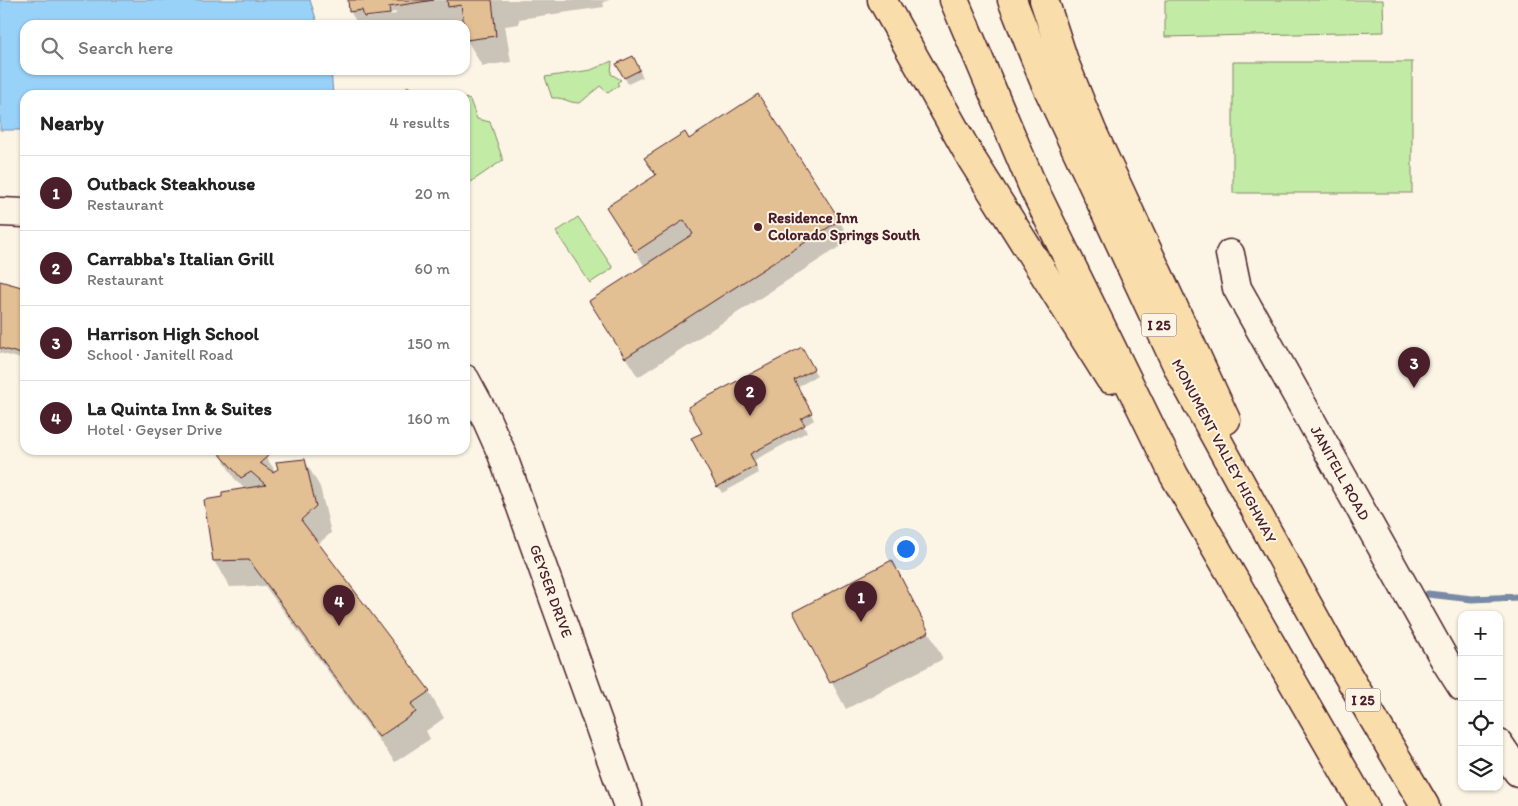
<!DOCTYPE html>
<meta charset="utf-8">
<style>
body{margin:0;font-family:Itim,sans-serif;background:#f6f6f6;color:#222}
.controls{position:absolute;right:15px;bottom:15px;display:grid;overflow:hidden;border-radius:10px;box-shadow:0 1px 4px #0004}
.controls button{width:45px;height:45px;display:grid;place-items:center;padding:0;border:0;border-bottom:1px solid #e0e0e0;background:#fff;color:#222;font:25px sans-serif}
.you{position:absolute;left:905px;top:548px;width:18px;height:18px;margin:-12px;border:4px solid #fff;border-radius:50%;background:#1a73e8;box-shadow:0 0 0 8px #1a73e833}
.badge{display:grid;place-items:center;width:32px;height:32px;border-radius:50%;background:#4a1f2b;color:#fff;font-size:16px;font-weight:700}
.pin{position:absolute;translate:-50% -41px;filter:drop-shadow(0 1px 2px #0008)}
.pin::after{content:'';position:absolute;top:26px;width:18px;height:15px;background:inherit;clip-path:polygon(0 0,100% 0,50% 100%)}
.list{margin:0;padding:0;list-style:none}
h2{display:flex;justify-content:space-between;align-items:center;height:65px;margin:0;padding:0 20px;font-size:21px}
h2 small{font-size:16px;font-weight:400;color:#767676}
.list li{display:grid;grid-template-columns:32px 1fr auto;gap:15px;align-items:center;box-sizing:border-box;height:75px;padding:0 20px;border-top:1px solid #e0e0e0}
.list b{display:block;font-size:19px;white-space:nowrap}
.list p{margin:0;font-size:16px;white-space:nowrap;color:#767676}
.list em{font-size:16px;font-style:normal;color:#767676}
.icon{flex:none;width:28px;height:28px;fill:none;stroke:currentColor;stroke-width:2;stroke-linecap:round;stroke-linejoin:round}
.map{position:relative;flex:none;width:1518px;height:806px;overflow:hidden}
.search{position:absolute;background:#fff;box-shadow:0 1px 4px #0004;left:20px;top:20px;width:450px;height:55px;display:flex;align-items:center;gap:12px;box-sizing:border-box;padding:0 18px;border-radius:15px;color:#767676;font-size:19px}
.panel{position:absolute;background:#fff;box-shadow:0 1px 4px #0004;left:20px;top:90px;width:450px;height:365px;border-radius:15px}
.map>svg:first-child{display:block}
.green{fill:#c2eba6;stroke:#868568}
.water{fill:#98d2f8;stroke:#798aa6}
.shadow{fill:#0003;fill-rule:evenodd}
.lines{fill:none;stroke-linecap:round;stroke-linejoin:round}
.stream{stroke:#798aa6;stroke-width:7}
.building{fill:#e3bf94;stroke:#4a1f2b}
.minor-casing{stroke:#4a1f2b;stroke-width:31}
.highway-casing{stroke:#4a1f2b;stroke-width:31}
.minor{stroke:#fcf5e5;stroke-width:28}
.highway{stroke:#f9deab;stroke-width:28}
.poi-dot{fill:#4a1f2b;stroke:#fcf5e5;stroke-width:2}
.labels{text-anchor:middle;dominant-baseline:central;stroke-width:4;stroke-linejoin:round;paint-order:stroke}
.shield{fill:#fcf5e5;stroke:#7f5f63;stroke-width:1}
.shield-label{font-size:14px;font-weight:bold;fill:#4a1f2b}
.poi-label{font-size:15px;font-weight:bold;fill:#4a1f2b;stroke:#fcf5e5;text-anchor:start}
.street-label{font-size:15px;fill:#4a1f2b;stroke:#fcf5e5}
</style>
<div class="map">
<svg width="1518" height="806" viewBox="0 0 1518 806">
<rect width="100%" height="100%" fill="#fcf5e5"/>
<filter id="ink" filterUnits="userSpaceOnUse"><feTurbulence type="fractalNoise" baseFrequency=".02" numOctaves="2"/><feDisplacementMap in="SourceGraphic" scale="10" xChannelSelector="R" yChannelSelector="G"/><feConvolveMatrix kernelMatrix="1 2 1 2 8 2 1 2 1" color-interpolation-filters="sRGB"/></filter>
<g filter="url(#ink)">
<g class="green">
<path d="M 1165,0 L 1383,0 L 1384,32 L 1165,37 Z"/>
<path d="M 612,61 L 611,74 L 621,80 L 617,83 L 619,85 L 608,93 L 600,86 L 580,103 C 567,103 565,97 552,98 L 545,77 L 591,70 Z"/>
<rect x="1233" y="62" width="179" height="131"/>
<path d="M 407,86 L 413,89 L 416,93 L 437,92 L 439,95 L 407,95 Z"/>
<path d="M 465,98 L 470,100 L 477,119 L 490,122 L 503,160 L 465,186 Z"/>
<path d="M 578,217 L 613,268 L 590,283 L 556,232 Z"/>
</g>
<path class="water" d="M 0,0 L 310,0 L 318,25 L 25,25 L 25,70 L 331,70 L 333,95 L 25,95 L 25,130 L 0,130 Z"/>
<g class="shadow">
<path d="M 349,0 L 610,0 L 603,2 L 604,7 L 519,19 L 519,24 L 505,26 L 511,62 L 482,66 L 467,40 L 465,25 L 358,25 L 350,11 ZM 396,12 L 396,14 L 365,18 L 365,16 Z"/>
<path d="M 632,57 L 643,77 L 628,84 L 618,65 Z"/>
<path d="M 689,140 L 839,220 L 850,240 L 638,377 L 590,302 L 645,267 L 620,226 L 656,176 L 646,158 Z"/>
<path d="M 0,282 L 25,289 L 25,360 L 0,353 Z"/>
<path d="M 802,349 L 817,376 L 797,387 L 814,420 L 804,426 L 807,432 L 753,461 L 759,473 L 722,493 L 718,486 L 703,433 Z"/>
<path d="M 221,450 L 261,450 L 276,472 L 305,461 L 320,487 L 331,533 L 318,544 L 429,692 L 444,718 L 426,731 L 430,739 L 395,762 L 265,586 L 230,587 L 214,561 L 223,498 L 245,489 L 234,478 L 219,452 Z"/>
<path d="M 906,588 L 943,659 L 846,709 L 794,612 Z"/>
</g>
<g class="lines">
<path class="stream" d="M 1428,594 L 1472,599 L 1518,597"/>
</g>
<g class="building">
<path d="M 348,0 L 434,0 L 389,7 L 390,14 L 364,17 L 362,10 L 349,12 Z"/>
<path d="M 447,0 L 492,0 L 496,36 L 466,40 L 465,25 L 464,25 L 461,5 L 448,7 Z"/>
<path d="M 633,56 L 640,70 L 624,78 L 616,64 Z"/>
<path d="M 758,94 L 840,220 L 625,358 L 589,301 L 693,234 L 684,220 L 635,252 L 606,207 L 656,175 L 644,158 L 685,132 L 689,139 Z"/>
<path d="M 0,281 L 25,288 L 25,355 L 0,348 Z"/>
<path d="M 802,347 L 814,369 L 794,380 L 812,413 L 801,419 L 805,425 L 750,454 L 756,466 L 717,487 L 691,438 L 702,433 L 688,407 Z"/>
<path d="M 219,450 L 263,450 L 268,456 L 260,463 L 273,472 L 278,469 L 276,462 L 305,459 L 316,506 L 301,520 L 430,691 L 411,704 L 416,712 L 379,737 L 249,560 L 213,561 L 204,500 L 222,497 L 222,492 L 266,485 L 251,472 L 241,478 L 217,451 Z"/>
<path d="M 892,560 L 929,632 L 830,683 L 793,612 Z"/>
</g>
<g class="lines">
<defs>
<g id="minor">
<path d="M 0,212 L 25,213"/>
<path d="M 1230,254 L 1237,288 L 1446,662 L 1462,687"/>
<path d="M 465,379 L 485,416 L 502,454 L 628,806"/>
<path d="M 1499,744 L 1518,772"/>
</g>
<g id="highway">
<path d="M 882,0 L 971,158 L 1110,379"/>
<path d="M 954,0 L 1033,187 L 1174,475 L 1364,806"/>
<path d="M 1012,0 L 1043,78 L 1182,376 L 1327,640 L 1425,806"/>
<path d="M 1044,0 L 1065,64 L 1092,131 L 1226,420"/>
</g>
</defs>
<use href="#minor" class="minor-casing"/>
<use href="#highway" class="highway-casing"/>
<use href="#minor" class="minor"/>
<use href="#highway" class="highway"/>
</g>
</g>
<circle class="poi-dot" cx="758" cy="227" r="5"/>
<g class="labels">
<g class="shield">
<rect x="1141.5" y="313.5" width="35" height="23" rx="4"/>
<rect x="1345.5" y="688.5" width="35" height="23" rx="4"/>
</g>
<g class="shield-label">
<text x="1159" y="325">I 25</text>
<text x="1363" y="700">I 25</text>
</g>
<g class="poi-label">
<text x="768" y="218">Residence Inn<tspan x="768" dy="17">Colorado Springs South</tspan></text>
</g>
<g class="street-label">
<text transform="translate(1224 451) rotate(62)">MONUMENT VALLEY HIGHWAY</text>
<text transform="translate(1340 473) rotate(61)">JANITELL ROAD</text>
<text transform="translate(551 591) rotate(70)">GEYSER DRIVE</text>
</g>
</g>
</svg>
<div class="controls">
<button>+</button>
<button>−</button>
<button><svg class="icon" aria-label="locate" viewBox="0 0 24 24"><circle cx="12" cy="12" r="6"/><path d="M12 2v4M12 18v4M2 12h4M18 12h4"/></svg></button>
<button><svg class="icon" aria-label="layers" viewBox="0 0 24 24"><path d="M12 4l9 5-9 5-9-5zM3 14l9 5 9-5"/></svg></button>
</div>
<div class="you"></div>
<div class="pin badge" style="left:861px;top:622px">1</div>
<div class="pin badge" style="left:750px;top:416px">2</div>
<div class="pin badge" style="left:1414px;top:388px">3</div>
<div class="pin badge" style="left:339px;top:626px">4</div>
<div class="search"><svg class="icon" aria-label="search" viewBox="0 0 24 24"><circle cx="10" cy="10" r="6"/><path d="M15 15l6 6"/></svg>Search here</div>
<section class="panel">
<h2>Nearby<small>4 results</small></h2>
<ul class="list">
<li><span class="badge">1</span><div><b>Outback Steakhouse</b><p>Restaurant</p></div><em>20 m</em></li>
<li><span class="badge">2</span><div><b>Carrabba's Italian Grill</b><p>Restaurant</p></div><em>60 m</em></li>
<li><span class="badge">3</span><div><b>Harrison High School</b><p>School · Janitell Road</p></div><em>150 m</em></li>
<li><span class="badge">4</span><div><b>La Quinta Inn &amp; Suites</b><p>Hotel · Geyser Drive</p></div><em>160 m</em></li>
</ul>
</section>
</div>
